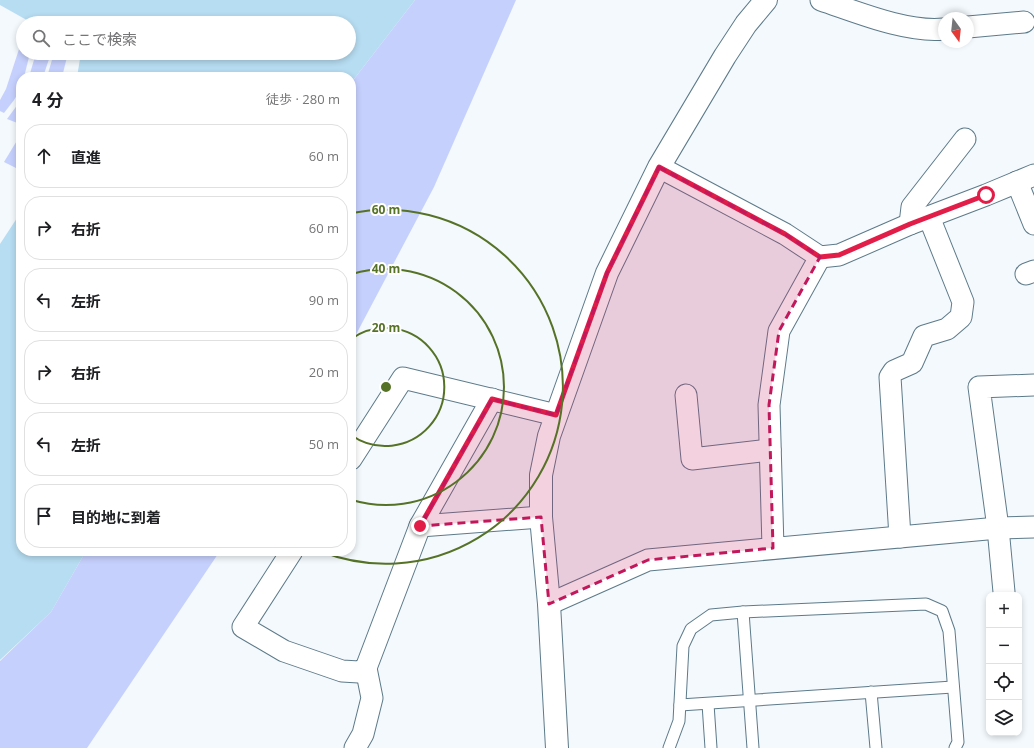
<!DOCTYPE html>
<html lang="ja">
<meta charset="utf-8">
<style>
body{margin:0;font-family:"Open Sans","Noto Sans JP",sans-serif;background:#f6f6f6;color:#202124}
.controls{position:absolute;right:12px;bottom:12px;display:grid;overflow:hidden;border-radius:8px;box-shadow:0 2px 6px #0003}
.controls button{width:36px;height:36px;display:grid;place-items:center;padding:0;border:0;border-bottom:1px solid #e0e0e0;background:#fff;color:#202124;font:20px sans-serif}
.compass{position:absolute;left:938px;top:12px;width:36px;height:36px;border-radius:50%;background:#fff;box-shadow:0 2px 6px #0003;rotate:165deg}
.stop{position:absolute;width:12px;height:12px;margin:-9px;border:3px solid #e11d48;border-radius:50%;background:#fff}
.stop.end{background:#e11d48;border-color:#fff;box-shadow:0 1px 4px #0008}
.list{margin:0;padding:0;list-style:none}
h2{display:flex;justify-content:space-between;align-items:center;height:52px;margin:0;padding:0 16px;font-size:17px}
h2 small{font-size:13px;font-weight:400;color:#757577}
.list li{display:grid;grid-template-columns:26px 1fr auto;gap:12px;align-items:center;box-sizing:border-box;height:64px;margin:0 8px 8px;padding:0 8px;border:1px solid #e0e0e0;border-radius:16px}
.list b{display:block;font-size:15px;white-space:nowrap}
.list em{font-size:13px;font-style:normal;color:#757577}
.icon{flex:none;width:22px;height:22px;fill:none;stroke:currentColor;stroke-width:2;stroke-linecap:round;stroke-linejoin:round}
.map{position:relative;flex:none;width:1034px;height:748px;overflow:hidden}
.search{position:absolute;background:#fff;box-shadow:0 2px 6px #0003;left:16px;top:16px;width:340px;height:44px;display:flex;align-items:center;gap:10px;box-sizing:border-box;padding:0 14px;border-radius:22px;color:#757577;font-size:15px}
.panel{position:absolute;background:#fff;box-shadow:0 2px 6px #0003;left:16px;top:72px;width:340px;height:484px;border-radius:16px}
.map>svg:first-child{display:block}
.green{fill:#b7ddf2}
.water{fill:#c6d0fd}
.lines{fill:none;stroke-linecap:round;stroke-linejoin:round}
.service-casing{stroke:#5d7a89;stroke-width:13}
.minor-casing{stroke:#5d7a89;stroke-width:23}
.tertiary-casing{stroke:#5d7a89;stroke-width:24}
.service{stroke:#fff;stroke-width:11}
.minor{stroke:#fff;stroke-width:21}
.tertiary{stroke:#fff;stroke-width:22}
.route{stroke:#e11d48;stroke-width:5}
.marked{fill:#c2185b;fill-opacity:0.2;stroke:#c2185b;stroke-width:3;stroke-dasharray:8 5;stroke-linejoin:round}
.ring{fill:none;stroke:#567226;stroke-width:2}
.centre{fill:#567226;stroke:#fff;stroke-width:2}
.ring-label{font-size:12px;text-anchor:middle;font-weight:bold;fill:#567226;stroke:#fff;stroke-width:4;stroke-linejoin:round;paint-order:stroke}
</style>
<div class="map">
<svg width="1034" height="748" viewBox="0 0 1034 748">
<rect width="100%" height="100%" fill="#f3f9fd"/>
<g class="green">
<path d="M 0,0 L 415,0 L 351,83 L 351,77 L 77,77 L 81,53 L 349,53 L 349,23 L 32,23 L 0,5 Z"/>
<path d="M 21,212 L 21,551 L 86,551 L 51,612 L 0,660 L 0,244 Z"/>
</g>
<g class="water">
<path d="M 415,0 L 516,0 L 434,187 L 351,344 L 351,83 Z"/>
<path d="M 21,43 L 23,43 L 23,53 L 30,53 L 24,77 L 21,77 C 21,94 14,100 4,113 L 0,111 L 0,100 L 6,89 Z"/>
<path d="M 36,53 L 51,53 L 43,77 L 29,77 Z"/>
<path d="M 54,53 L 67,57 L 62,77 L 47,77 Z"/>
<path d="M 21,100 L 21,122 L 20,124 L 7,119 Z"/>
<path d="M 21,134 L 21,164 L 18,169 L 4,162 Z"/>
<path d="M 86,551 L 220,551 L 87,748 L 0,748 L 0,661 L 51,612 Z"/>
</g>
<g class="lines">
<defs>
<g id="service">
<path d="M 743,612 L 753,748"/>
<path d="M 871,692 L 876,748"/>
<path d="M 708,704 L 711,748"/>
<path d="M 680,705 L 953,687"/>
<path d="M 669,748 L 679,721 L 683,646 L 691,629 L 711,615 L 743,612 L 926,604 L 942,611 L 949,631 L 958,742 L 955,748"/>
</g>
<g id="minor">
<path d="M 821,0 C 857,12 907,33 944,29"/>
<path d="M 968,27 L 1024,22"/>
<path d="M 659,167 L 785,234 L 820,257 L 839,255 L 910,224 L 986,195 L 1034,175"/>
<path d="M 1017,182 L 1034,224"/>
<path d="M 910,224 L 912,207 L 965,139"/>
<path d="M 1026,274 L 1034,271"/>
<path d="M 686,395 L 692,459 L 770,450"/>
<path d="M 351,459 L 403,378 L 556,415"/>
<path d="M 420,526 L 492,399"/>
<path d="M 900,537 L 890,377 L 894,371 L 912,363 L 924,336 L 947,329 L 961,317 L 963,302 L 929,217"/>
<path d="M 773,548 L 769,405 L 779,331 L 820,257"/>
<path d="M 292,551 L 243,627 L 284,651 L 342,671 L 359,672 L 366,668"/>
<path d="M 1004,592 L 998,528 L 979,387 L 1034,385"/>
<path d="M 549,604 L 648,560 L 998,528 L 1034,527"/>
<path d="M 355,748 L 363,734 L 372,698 L 366,668 L 420,526 L 541,517"/>
</g>
<path id="tertiary" d="M 557,748 L 549,604 L 541,517 L 541,475 L 549,436 L 607,273 L 659,167 L 725,56 L 746,24 L 766,0"/>
</defs>
<use href="#service" class="service-casing"/>
<use href="#minor" class="minor-casing"/>
<use href="#tertiary" class="tertiary-casing"/>
<use href="#service" class="service"/>
<use href="#minor" class="minor"/>
<use href="#tertiary" class="tertiary"/>
</g>
<g class="lines">
<path class="route" d="M 420,526 L 492,399 L 556,415 L 607,273 L 659,167 L 785,234 L 820,257 L 839,255 L 910,224 L 986,195"/>
</g>
<path class="marked" d="M 659,167 L 785,234 L 820,257 L 779,331 L 769,405 L 773,548 L 648,560 L 549,604 L 541,517 L 420,526 L 492,399 L 556,415 L 607,273 Z"/>
<g class="ring">
<path d="M351 339A59 59 0 1 1 351 435"/>
<path d="M352 274A118 118 0 1 1 352 500"/>
<path d="M352 213A177 177 0 1 1 320 551"/>
</g>
<circle cx="386" cy="387" r="6" class="centre"/>
<g class="ring-label">
<text x="386" y="214">60 m</text>
<text x="386" y="273">40 m</text>
<text x="386" y="332">20 m</text>
</g>
</svg>
<div class="controls">
<button>+</button>
<button>−</button>
<button><svg class="icon" aria-label="locate" viewBox="0 0 24 24"><circle cx="12" cy="12" r="6"/><path d="M12 2v4M12 18v4M2 12h4M18 12h4"/></svg></button>
<button><svg class="icon" aria-label="layers" viewBox="0 0 24 24"><path d="M12 4l9 5-9 5-9-5zM3 14l9 5 9-5"/></svg></button>
</div>
<svg class="compass" viewBox="-18 -18 36 36"><path d="M0-13l5 13h-10z" fill="#e53935"/><path d="M0 13l5-13h-10z" fill="#757577"/></svg>
<div class="stop" style="left:986px;top:195px"></div>
<div class="stop end" style="left:420px;top:526px"></div>
<div class="search"><svg class="icon" aria-label="search" viewBox="0 0 24 24"><circle cx="10" cy="10" r="6"/><path d="M15 15l6 6"/></svg>ここで検索</div>
<section class="panel">
<h2>4 分<small>徒歩 · 280 m</small></h2>
<ul class="list">
<li><svg class="icon" aria-label="ahead" viewBox="0 0 24 24"><path d="M12 20V5M6 11l6-6 6 6"/></svg><div><b>直進</b></div><em>60 m</em></li>
<li><svg class="icon" aria-label="right" viewBox="0 0 24 24"><path d="M7 20v-9h11M14 6l5 5-5 5"/></svg><div><b>右折</b></div><em>60 m</em></li>
<li><svg class="icon" aria-label="left" viewBox="0 0 24 24"><path d="M17 20v-9H6M10 6l-5 5 5 5"/></svg><div><b>左折</b></div><em>90 m</em></li>
<li><svg class="icon" aria-label="right" viewBox="0 0 24 24"><path d="M7 20v-9h11M14 6l5 5-5 5"/></svg><div><b>右折</b></div><em>20 m</em></li>
<li><svg class="icon" aria-label="left" viewBox="0 0 24 24"><path d="M17 20v-9H6M10 6l-5 5 5 5"/></svg><div><b>左折</b></div><em>50 m</em></li>
<li><svg class="icon" aria-label="arrive" viewBox="0 0 24 24"><path d="M6 21V4h12l-3 4 3 4H6"/></svg><div><b>目的地に到着</b></div></li>
</ul>
</section>
</div>
